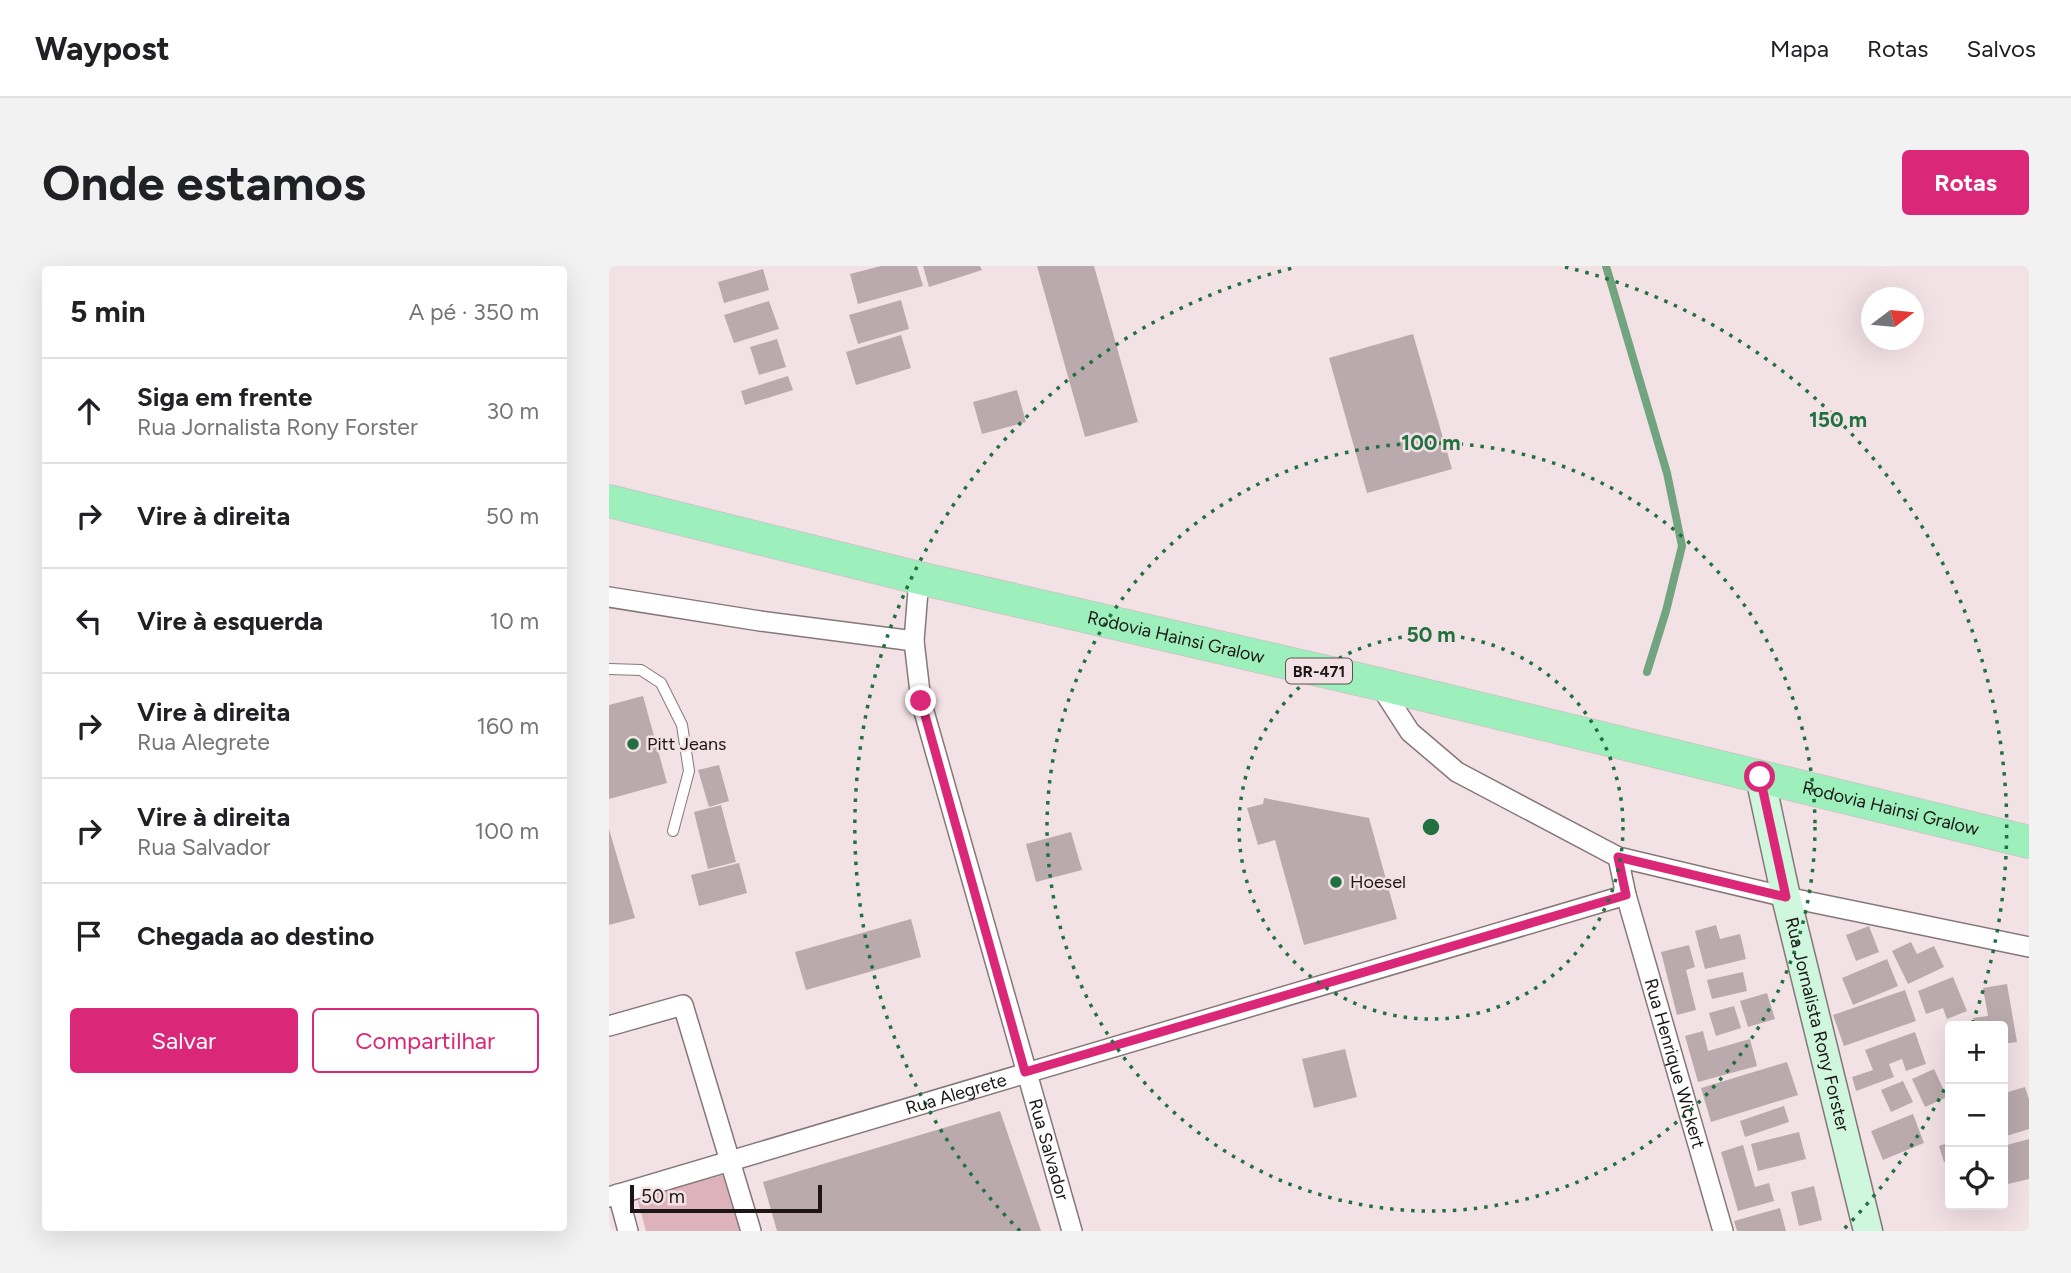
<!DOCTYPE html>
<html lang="pt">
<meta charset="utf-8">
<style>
body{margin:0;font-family:Figtree,sans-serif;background:#f2f2f2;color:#202124}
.controls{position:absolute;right:21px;bottom:21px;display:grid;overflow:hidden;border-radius:7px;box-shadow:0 7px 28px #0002}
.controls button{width:63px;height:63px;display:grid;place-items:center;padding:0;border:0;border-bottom:2px solid #e0e0e0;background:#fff;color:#202124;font:35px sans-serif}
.compass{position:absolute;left:1252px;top:21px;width:63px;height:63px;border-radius:50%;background:#fff;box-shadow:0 7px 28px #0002;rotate:74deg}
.scale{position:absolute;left:21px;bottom:18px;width:192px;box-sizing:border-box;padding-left:7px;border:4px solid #1c1617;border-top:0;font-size:19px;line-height:24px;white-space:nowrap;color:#1c1617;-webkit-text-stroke:5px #f3e2e5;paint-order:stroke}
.stop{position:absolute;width:21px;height:21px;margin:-16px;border:5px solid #db2777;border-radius:50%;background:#fff}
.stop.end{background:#db2777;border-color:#fff;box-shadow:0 2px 7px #0008}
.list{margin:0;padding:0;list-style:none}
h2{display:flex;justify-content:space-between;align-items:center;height:91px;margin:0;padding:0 28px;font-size:30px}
h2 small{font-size:23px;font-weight:400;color:#757577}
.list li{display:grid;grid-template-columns:46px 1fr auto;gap:21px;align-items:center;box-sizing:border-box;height:105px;padding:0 28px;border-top:2px solid #e0e0e0}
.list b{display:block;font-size:26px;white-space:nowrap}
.list p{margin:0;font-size:23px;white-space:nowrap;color:#757577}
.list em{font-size:23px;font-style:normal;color:#757577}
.actions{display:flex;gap:14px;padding:21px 28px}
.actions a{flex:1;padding:16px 0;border:2px solid #db2777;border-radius:7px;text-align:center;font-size:24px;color:#db2777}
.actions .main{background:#db2777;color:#fff}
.icon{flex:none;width:38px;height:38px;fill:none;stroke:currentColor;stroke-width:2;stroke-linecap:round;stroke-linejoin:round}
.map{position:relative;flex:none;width:1420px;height:965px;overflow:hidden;border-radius:7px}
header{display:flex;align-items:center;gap:42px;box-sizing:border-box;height:98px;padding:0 35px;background:#fff;border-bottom:2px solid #e0e0e0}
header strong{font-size:33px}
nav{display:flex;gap:38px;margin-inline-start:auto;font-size:24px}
.intro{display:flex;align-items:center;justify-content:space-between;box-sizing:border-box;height:168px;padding:0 42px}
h1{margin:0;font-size:49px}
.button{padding:18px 32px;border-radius:7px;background:#db2777;color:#fff;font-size:24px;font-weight:700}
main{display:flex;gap:42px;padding:0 42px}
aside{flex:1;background:#fff;border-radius:7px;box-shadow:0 7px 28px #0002}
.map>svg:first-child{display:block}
.green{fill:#deb2ba}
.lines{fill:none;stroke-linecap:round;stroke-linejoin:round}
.stream{stroke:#71a47f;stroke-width:8}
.building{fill:#baaaad}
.lane-casing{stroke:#87777a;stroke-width:12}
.street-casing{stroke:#87777a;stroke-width:22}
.secondary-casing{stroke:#87777a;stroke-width:31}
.primary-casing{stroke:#c9c7c7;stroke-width:34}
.lane{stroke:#fff;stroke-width:10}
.street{stroke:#fff;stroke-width:19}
.secondary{stroke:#cef7dd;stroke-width:28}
.primary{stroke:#9defbb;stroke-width:32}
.route{stroke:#db2777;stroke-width:9}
.ring{fill:none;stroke:#21703f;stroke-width:3.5;stroke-dasharray:3.5 7}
.poi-dot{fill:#21703f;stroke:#f3e2e5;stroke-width:2.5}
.labels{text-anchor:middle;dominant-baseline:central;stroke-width:5;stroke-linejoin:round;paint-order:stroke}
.shield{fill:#f3e2e5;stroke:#5c5355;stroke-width:2}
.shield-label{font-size:16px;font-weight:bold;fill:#1c1617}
.street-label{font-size:18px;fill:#1c1617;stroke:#f3e2e5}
.poi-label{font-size:18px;fill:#1c1617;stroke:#f3e2e5;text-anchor:start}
.centre{fill:#21703f;stroke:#f3e2e5;stroke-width:3.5}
.ring-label{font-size:21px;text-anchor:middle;font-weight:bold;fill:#21703f;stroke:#f3e2e5;stroke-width:5;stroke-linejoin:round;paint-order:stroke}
</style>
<header>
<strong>Waypost</strong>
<nav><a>Mapa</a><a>Rotas</a><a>Salvos</a></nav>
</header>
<div class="intro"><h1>Onde estamos</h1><a class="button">Rotas</a></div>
<main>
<aside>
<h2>5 min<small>A pé · 350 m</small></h2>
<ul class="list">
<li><svg class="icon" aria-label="ahead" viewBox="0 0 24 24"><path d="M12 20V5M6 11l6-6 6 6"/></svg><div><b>Siga em frente</b><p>Rua Jornalista Rony Forster</p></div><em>30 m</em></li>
<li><svg class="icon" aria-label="right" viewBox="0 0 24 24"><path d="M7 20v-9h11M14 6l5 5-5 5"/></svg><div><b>Vire à direita</b></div><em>50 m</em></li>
<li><svg class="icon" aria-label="left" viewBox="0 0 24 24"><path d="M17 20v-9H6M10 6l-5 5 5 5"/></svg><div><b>Vire à esquerda</b></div><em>10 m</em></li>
<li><svg class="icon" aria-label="right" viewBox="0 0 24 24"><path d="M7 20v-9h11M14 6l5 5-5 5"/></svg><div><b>Vire à direita</b><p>Rua Alegrete</p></div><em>160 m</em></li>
<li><svg class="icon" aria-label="right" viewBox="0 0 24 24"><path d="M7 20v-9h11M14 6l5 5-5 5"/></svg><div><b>Vire à direita</b><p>Rua Salvador</p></div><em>100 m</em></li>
<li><svg class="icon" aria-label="arrive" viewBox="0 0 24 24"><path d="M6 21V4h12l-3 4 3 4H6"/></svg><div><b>Chegada ao destino</b></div></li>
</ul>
<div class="actions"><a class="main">Salvar</a><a>Compartilhar</a></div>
</aside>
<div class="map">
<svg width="1420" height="965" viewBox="0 0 1420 965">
<rect width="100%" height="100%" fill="#f3e2e5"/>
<path class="green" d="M 114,909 L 131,965 L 37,965 L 28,932 Z"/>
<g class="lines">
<path class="stream" d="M 997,0 L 1058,207 L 1073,280 L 1057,345 L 1038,406"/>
</g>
<g class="building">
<path d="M 272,0 L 308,0 L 314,20 L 249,38 L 241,8 Z"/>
<path d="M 314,0 L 371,0 L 373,4 L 320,21 Z"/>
<path d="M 428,0 L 485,0 L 529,156 L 476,171 Z"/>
<path d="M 154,3 L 160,24 L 115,37 L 109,16 Z"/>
<path d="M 292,34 L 300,63 L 249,78 L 240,49 Z"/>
<path d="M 160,35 L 170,63 L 125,77 L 115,49 Z"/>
<path d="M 804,68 L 843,203 L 758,227 L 720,92 Z"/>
<path d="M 292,69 L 302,102 L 247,119 L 237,86 Z"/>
<path d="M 168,73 L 177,101 L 150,109 L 141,81 Z"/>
<path d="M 179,110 L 184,124 L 136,139 L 132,125 Z"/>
<path d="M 408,124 L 417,156 L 373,168 L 364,136 Z"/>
<path d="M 34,430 L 58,517 L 0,533 L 0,439 Z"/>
<path d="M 110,499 L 120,535 L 100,541 L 89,504 Z"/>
<path d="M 655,532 L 760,552 L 788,653 L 695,679 L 666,574 L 649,579 L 638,542 L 654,538 Z"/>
<path d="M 112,539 L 127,596 L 99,603 L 85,546 Z"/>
<path d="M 0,563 L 26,652 L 0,659 Z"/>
<path d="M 462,566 L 473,604 L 427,616 L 417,578 Z"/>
<path d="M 130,597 L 138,627 L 90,640 L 82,609 Z"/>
<path d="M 302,653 L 312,691 L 197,724 L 186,686 Z"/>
<path d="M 1107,659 L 1111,673 L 1131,668 L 1137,693 L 1096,703 L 1086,665 Z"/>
<path d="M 1260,660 L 1270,686 L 1247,695 L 1237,669 Z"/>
<path d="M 1302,676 L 1308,688 L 1325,680 L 1335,701 L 1299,718 L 1283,685 Z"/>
<path d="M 1080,679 L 1086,701 L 1077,704 L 1087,744 L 1068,749 L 1052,686 Z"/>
<path d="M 1278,693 L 1289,720 L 1244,739 L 1233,712 Z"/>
<path d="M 1134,706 L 1138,725 L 1103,733 L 1098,714 Z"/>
<path d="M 1344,711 L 1358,745 L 1338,753 L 1334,742 L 1317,748 L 1309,725 Z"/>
<path d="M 1398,718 L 1408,776 L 1394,778 L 1394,760 L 1365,760 L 1364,752 L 1379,750 L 1374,722 Z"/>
<path d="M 1296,724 L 1307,755 L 1235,780 L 1224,749 Z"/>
<path d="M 1158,727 L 1166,753 L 1139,761 L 1131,735 Z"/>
<path d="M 1125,740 L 1132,762 L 1107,770 L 1100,747 Z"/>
<path d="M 1094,765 L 1099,785 L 1141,773 L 1148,800 L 1089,816 L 1076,770 Z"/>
<path d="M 1306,766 L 1317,798 L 1297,805 L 1293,793 L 1280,798 L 1285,811 L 1247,825 L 1243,811 L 1264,804 L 1256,784 Z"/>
<path d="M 736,783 L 748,831 L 705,842 L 693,793 Z"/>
<path d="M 1178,796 L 1189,829 L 1102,856 L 1092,822 Z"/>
<path d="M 1325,803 L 1338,831 L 1316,841 L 1303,813 Z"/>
<path d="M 1394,812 L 1399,826 L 1416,821 L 1420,833 L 1420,863 L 1394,871 Z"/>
<path d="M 1294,815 L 1304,836 L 1282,846 L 1272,824 Z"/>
<path d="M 1175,840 L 1180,856 L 1136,871 L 1131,855 Z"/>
<path d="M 391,845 L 432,965 L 168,965 L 154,916 Z"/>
<path d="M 1304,848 L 1315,877 L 1274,894 L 1262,865 Z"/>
<path d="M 1190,866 L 1197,893 L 1149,905 L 1142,878 Z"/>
<path d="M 1420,873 L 1420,913 L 1399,918 L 1394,897 L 1394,880 Z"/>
<path d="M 1341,876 L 1341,896 L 1335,896 L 1330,880 Z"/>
<path d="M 1134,879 L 1146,921 L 1160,917 L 1165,935 L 1129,945 L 1112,886 Z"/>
<path d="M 1205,920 L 1213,954 L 1190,960 L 1182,926 Z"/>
<path d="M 1171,942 L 1177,965 L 1128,965 L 1125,955 Z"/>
</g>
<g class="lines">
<defs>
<path id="lane" d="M 0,403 L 32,404 L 52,417 L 73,459 L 80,505 L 64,565"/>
<g id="street">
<path id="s1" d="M 310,312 L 305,375 L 312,435 L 463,965"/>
<path d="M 0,331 L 151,355 L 305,375"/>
<path d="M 770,418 L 801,466 L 848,506 L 1009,591 L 1177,631 L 1420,681"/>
<path id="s2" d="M 1009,591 L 1017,629 L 1114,965"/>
<path d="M 0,760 L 74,739 L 142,965"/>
<path d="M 9,928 L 19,965"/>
<path id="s3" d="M 0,931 L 1017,629"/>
</g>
<g id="secondary">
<path id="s4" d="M 1151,511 L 1177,631 L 1259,965"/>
</g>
<g id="primary">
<path id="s5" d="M 0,235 L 310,312 L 770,418 L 1420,576"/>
</g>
</defs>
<use href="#lane" class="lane-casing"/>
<use href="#street" class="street-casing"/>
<use href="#secondary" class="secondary-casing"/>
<use href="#primary" class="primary-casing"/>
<use href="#lane" class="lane"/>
<use href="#street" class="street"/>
<use href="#secondary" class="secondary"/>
<use href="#primary" class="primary"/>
</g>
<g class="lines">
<path class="route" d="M 312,435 L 416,806 L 1017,629 L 1009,591 L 1177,631 L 1151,511"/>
</g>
<g class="ring">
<circle cx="822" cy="561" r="192"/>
<circle cx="822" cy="561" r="384"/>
<path d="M1340 814A576 576 0 0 1 1233 965M411 965A576 576 0 0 1 688 1M956 1A576 576 0 0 1 1363 758"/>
</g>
<g class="poi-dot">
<circle cx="24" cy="478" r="7"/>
<circle cx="727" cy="616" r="7"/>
</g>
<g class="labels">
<rect class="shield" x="677" y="392.5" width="66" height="25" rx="5"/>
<g class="shield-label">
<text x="710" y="405">BR-471</text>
</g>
<g class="street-label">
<text stroke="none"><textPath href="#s5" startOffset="583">Rodovia Hainsi Gralow</textPath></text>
<text stroke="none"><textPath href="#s5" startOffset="1318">Rodovia Hainsi Gralow</textPath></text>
<text stroke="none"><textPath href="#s4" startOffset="254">Rua Jornalista Rony Forster</textPath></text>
<text stroke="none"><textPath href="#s2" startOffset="214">Rua Henrique Wickert</textPath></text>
<text stroke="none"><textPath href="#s3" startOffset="362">Rua Alegrete</textPath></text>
<text stroke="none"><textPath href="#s1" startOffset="590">Rua Salvador</textPath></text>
</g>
<g class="poi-label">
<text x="38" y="478">Pitt Jeans</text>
<text x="741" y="616">Hoesel</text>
</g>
</g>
<circle cx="822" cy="561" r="10" class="centre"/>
<g class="ring-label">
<text x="1229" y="161">150 m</text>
<text x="822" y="184">100 m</text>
<text x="822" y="376">50 m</text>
</g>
</svg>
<div class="controls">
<button>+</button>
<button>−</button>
<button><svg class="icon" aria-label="locate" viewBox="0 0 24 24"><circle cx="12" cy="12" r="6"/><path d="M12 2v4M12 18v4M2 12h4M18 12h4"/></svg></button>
</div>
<svg class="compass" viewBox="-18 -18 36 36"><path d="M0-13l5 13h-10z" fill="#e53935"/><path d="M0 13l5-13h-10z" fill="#757577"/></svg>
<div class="scale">50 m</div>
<div class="stop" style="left:1151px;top:511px"></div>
<div class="stop end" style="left:312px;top:435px"></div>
</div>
</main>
